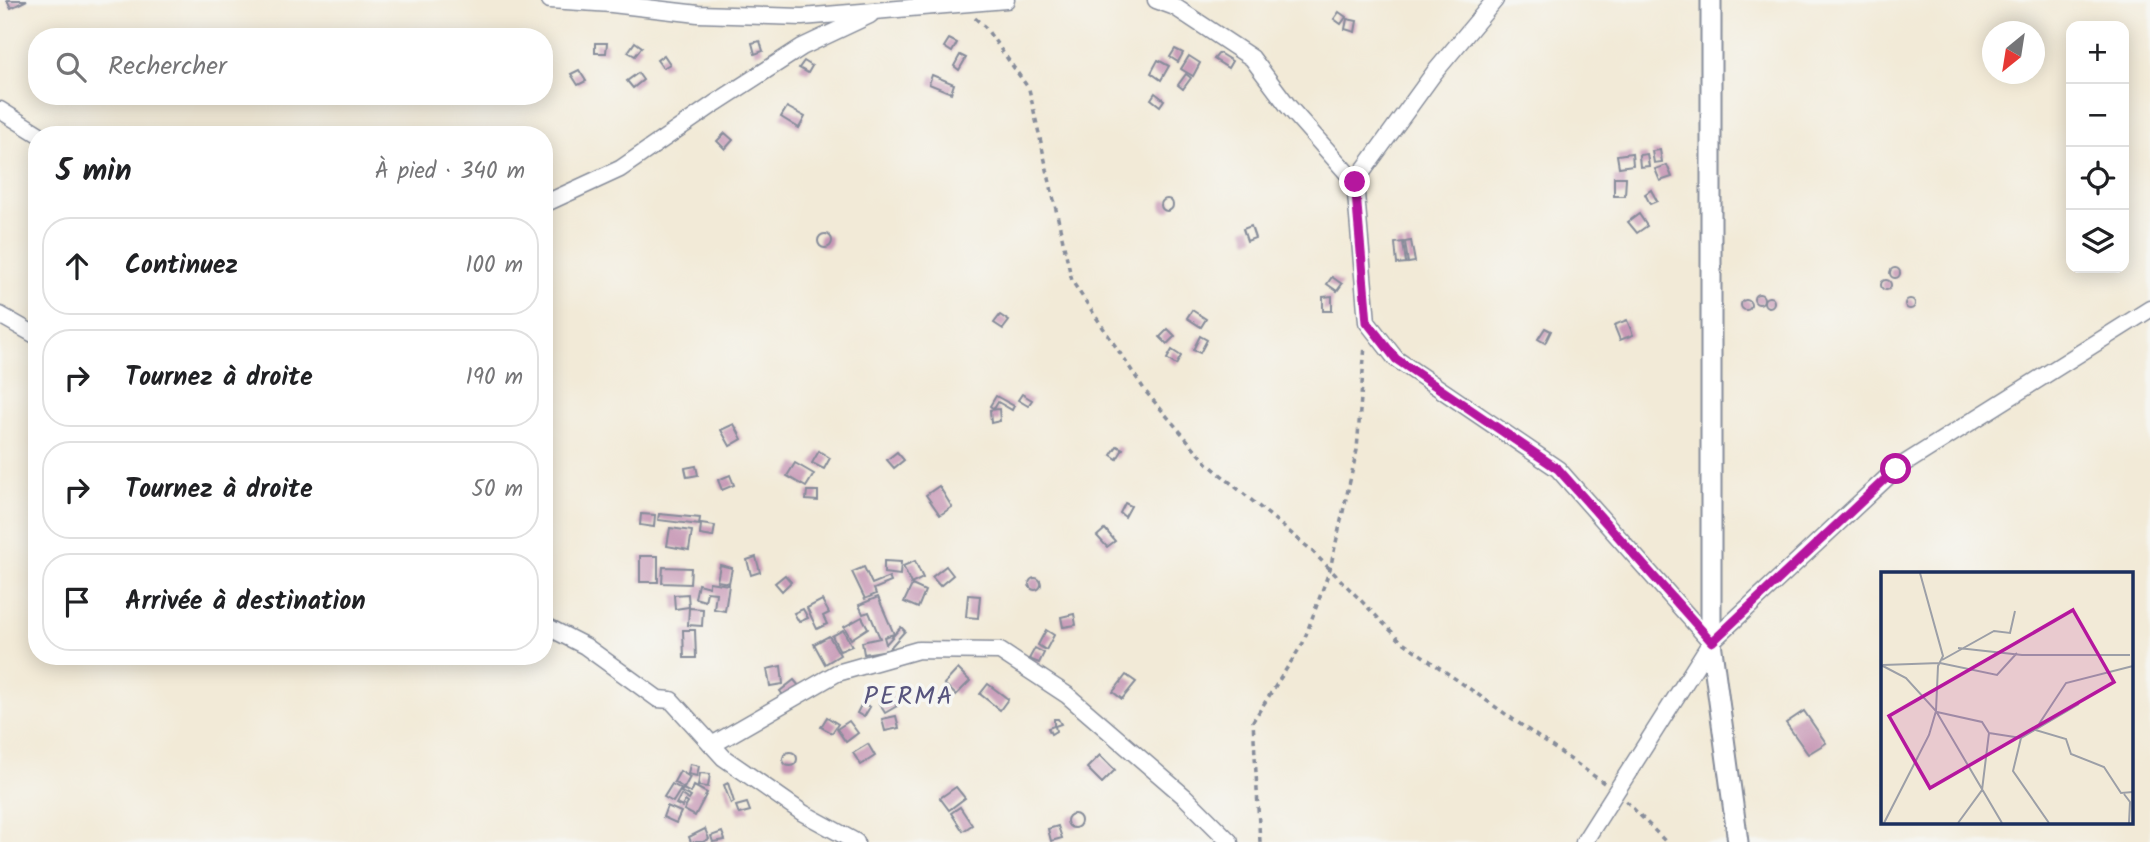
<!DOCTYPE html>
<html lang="fr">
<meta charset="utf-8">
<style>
body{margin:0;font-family:Kalam,sans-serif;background:#f6f6f6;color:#202124}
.controls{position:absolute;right:21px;top:21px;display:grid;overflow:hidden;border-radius:14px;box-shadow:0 4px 18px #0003}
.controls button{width:63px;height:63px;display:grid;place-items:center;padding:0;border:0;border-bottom:2px solid #e0e0e0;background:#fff;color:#202124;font:35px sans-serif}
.compass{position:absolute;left:1982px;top:21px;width:63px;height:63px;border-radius:50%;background:#fff;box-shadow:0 4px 18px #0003;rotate:210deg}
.stop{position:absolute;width:21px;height:21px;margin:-16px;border:5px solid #b5179e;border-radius:50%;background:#fff}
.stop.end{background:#b5179e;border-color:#fff;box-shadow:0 2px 7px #0008}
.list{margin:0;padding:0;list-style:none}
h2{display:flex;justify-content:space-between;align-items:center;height:91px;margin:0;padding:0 28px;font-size:30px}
h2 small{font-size:23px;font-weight:400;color:#757577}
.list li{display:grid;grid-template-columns:46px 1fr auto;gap:21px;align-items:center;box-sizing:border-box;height:98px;margin:0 14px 14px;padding:0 14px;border:2px solid #e0e0e0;border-radius:28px}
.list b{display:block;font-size:26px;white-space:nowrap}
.list em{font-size:23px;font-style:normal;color:#757577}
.icon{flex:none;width:38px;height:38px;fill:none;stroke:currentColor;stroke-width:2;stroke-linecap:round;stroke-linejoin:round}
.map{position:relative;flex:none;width:2150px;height:842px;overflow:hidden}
.search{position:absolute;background:#fff;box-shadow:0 4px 18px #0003;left:28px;top:28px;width:525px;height:77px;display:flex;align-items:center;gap:18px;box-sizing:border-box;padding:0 24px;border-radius:28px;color:#757577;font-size:26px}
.panel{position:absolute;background:#fff;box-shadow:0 4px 18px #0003;left:28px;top:126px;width:525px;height:539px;border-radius:28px}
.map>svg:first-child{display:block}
.building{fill:#c798b6}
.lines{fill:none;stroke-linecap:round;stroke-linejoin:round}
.minor-casing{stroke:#868c9a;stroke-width:19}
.tertiary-casing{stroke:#868c9a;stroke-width:23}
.path{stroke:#868c9a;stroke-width:3.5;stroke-dasharray:5 5;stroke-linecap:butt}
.minor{stroke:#fff;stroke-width:16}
.tertiary{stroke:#fff;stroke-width:19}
.route{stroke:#b5179e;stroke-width:9}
.labels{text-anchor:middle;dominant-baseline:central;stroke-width:7;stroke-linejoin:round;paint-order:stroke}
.quarter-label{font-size:26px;letter-spacing:2px;fill:#57547d;stroke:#f6f6f2}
.inset-road{fill:none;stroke:#9c9fa7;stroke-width:2}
.view{fill:#b5179e;fill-opacity:0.15;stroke:#b5179e;stroke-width:3.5}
.inset-edge{fill:none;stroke:#1b2f5e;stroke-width:3.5}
</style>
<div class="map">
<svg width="2150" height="842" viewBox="0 0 2150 842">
<rect width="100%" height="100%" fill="#f6f6f2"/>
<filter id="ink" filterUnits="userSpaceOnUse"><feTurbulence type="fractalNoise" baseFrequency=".0143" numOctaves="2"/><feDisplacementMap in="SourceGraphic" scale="14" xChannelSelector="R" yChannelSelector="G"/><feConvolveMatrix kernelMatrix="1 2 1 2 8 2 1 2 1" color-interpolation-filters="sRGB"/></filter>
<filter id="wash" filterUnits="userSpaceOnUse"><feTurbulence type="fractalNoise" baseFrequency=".00686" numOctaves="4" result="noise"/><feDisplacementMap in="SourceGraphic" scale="28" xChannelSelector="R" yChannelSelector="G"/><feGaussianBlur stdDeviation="1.57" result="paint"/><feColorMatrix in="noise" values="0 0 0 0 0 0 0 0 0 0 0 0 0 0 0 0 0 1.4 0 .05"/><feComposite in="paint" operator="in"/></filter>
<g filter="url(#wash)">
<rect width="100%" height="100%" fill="#f2ead7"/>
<g id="blocks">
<g class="building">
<path d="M 7,0 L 27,0 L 11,8 Z"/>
<path d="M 1339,12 L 1346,17 L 1341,24 L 1334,19 Z"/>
<path d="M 1347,19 L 1357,21 L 1355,32 L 1345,29 Z"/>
<path d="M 949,39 L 957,43 L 952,52 L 944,47 Z"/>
<path d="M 760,41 L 763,51 L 755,54 L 752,43 Z"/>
<path d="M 635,42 L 642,47 L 635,56 L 628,52 Z"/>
<path d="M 595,43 L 607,43 L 606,53 L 595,53 Z"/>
<path d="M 1175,49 L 1183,53 L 1178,62 L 1170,57 Z"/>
<path d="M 1219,53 L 1232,61 L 1228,68 L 1214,59 Z"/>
<path d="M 664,55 L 670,64 L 663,68 L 657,60 Z"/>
<path d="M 960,55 L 966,58 L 959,70 L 954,66 Z"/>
<path d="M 1189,56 L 1200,63 L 1193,76 L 1181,69 Z"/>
<path d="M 1158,60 L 1169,66 L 1161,80 L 1151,73 Z"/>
<path d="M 804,61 L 812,66 L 808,73 L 799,68 Z"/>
<path d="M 579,70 L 586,81 L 578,85 L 571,74 Z"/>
<path d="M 638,73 L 643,80 L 633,88 L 627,81 Z"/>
<path d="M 1186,74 L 1191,78 L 1183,89 L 1178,85 Z"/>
<path d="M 932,75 L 954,84 L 951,93 L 929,84 Z"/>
<path d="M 1155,93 L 1164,100 L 1160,106 L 1151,99 Z"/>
<path d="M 787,107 L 805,117 L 799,128 L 781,117 Z"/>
<path d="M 725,133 L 733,140 L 725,149 L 717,141 Z"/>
<path d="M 1660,150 L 1662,162 L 1654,163 L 1652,151 Z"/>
<path d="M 1632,153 L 1633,165 L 1619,167 L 1617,155 Z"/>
<path d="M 1647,154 L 1649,166 L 1640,167 L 1639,155 Z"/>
<path d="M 1667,165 L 1672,177 L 1660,181 L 1655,169 Z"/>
<path d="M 1614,177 L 1626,177 L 1625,196 L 1614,196 Z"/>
<path d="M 1651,190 L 1657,201 L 1650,204 L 1645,194 Z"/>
<circle cx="1167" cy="205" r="6"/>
<path d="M 1639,214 L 1647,226 L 1637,233 L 1628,222 Z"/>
<path d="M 1251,226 L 1255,238 L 1247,241 L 1243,229 Z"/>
<circle cx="825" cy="241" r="7"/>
<path d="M 1411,241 L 1415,262 L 1408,263 L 1405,242 Z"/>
<path d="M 1403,242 L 1406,263 L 1397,264 L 1395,243 Z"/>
<circle cx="1895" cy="273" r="5"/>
<path d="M 1332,277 L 1342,284 L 1337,291 L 1327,284 Z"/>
<circle cx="1886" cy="285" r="5"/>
<circle cx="1759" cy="299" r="5"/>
<path d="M 1332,296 L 1332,311 L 1323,311 L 1323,297 Z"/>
<circle cx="1769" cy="302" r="5"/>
<circle cx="1910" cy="304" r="5"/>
<circle cx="1746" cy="305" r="5"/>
<path d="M 1192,310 L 1206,319 L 1201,327 L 1187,318 Z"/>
<path d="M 1000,315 L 1009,321 L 1003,329 L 994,323 Z"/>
<path d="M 1627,320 L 1633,335 L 1620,340 L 1614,325 Z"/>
<path d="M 1545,328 L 1551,331 L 1545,343 L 1538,339 Z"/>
<path d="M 1168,329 L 1175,336 L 1167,344 L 1160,337 Z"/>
<path d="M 1200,336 L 1207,340 L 1200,353 L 1193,350 Z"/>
<path d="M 1172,350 L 1181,356 L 1176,365 L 1167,359 Z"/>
<path d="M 1022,394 L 1032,400 L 1028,406 L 1018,400 Z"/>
<path d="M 996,396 L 1014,406 L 1012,410 L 998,402 L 994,409 L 990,406 Z"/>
<path d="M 999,409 L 1000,421 L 991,423 L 990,410 Z"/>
<path d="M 734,424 L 742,439 L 730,446 L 721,430 Z"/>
<path d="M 1117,446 L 1123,449 L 1117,459 L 1111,455 Z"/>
<path d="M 819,451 L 830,458 L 824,469 L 812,463 Z"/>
<path d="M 897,452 L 904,460 L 894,468 L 887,460 Z"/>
<path d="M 795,463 L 814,474 L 806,487 L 787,476 Z"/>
<path d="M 696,466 L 698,475 L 687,477 L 685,468 Z"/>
<path d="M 730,475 L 734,485 L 722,490 L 718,480 Z"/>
<path d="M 939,486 L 952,507 L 940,515 L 926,495 Z"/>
<path d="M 807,491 L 818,491 L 818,501 L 806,500 Z"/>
<path d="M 1125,503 L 1131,506 L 1125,517 L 1120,513 Z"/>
<path d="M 641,514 L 655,515 L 654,527 L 640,525 Z"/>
<path d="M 659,514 L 700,518 L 699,525 L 658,520 Z"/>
<path d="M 701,524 L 715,526 L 713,537 L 700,535 Z"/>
<path d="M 670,528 L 692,531 L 689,550 L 667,546 Z"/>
<path d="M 1105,529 L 1115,541 L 1107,547 L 1097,536 Z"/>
<rect x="640" y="556" width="18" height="26"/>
<path d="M 756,557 L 760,572 L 751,575 L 747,560 Z"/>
<path d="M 884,561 L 901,562 L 900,575 L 884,573 Z"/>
<path d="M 915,561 L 923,578 L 911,584 L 903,566 Z"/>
<path d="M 720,565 L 732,568 L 729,583 L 717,581 Z"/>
<path d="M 946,566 L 953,575 L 940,586 L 932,577 Z"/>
<path d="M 663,567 L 691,568 L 690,584 L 662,583 Z"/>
<path d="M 864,567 L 872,584 L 889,577 L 891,582 L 874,589 L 876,594 L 865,599 L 852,572 Z"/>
<path d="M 785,575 L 791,582 L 782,591 L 775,583 Z"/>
<circle cx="1035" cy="584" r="6"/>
<path d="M 709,582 L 729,585 L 725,611 L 714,609 L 716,593 L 707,592 L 705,601 L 695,598 L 698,584 L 709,587 Z"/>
<path d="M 912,585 L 925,591 L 918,608 L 904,602 Z"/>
<path d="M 688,594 L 689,607 L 675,609 L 674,595 Z"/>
<path d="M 968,595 L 980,596 L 978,618 L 966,617 Z"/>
<path d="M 878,597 L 894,634 L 884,637 L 886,644 L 901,627 L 905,631 L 888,650 L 864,654 L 862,642 L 880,638 L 869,612 L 863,614 L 859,605 Z"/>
<path d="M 822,600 L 829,613 L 823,616 L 827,624 L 817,629 L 807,608 Z"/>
<path d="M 689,608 L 703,609 L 702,626 L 688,625 Z"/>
<path d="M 803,609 L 808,618 L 799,622 L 794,613 Z"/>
<path d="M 1074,614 L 1076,625 L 1063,627 L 1061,617 Z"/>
<path d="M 862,617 L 868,628 L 851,639 L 844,627 Z"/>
<path d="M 683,630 L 695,630 L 696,658 L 684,658 Z"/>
<path d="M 843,630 L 852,646 L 840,651 L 832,636 Z"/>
<path d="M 1046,630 L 1054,635 L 1046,650 L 1038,645 Z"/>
<path d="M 829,636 L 840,655 L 825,664 L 814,644 Z"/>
<path d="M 1035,648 L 1044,653 L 1039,663 L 1029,659 Z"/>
<path d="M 781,666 L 783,684 L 770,686 L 767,669 Z"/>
<path d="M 958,669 L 970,681 L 956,695 L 944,684 Z"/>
<path d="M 1126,675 L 1136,682 L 1122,699 L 1113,692 Z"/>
<path d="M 794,680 L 800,687 L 786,699 L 780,691 Z"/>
<path d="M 988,684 L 1008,699 L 1000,710 L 980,694 Z"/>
<path d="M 890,696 L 897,706 L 885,713 L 879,703 Z"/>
<path d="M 862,703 L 870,707 L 864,717 L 857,713 Z"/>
<path d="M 1804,711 L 1826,743 L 1808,754 L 1786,723 Z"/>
<path d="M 896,716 L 899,728 L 885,731 L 882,719 Z"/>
<path d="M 827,717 L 838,724 L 832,733 L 821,727 Z"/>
<path d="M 1054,719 L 1058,719 L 1061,724 L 1055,726 L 1056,731 L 1051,734 L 1048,728 L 1054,726 Z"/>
<path d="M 849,721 L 858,733 L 846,742 L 837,729 Z"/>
<path d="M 868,744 L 875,756 L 861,765 L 853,753 Z"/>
<circle cx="790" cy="759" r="7"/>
<path d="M 1100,755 L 1115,770 L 1102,783 L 1087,768 Z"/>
<path d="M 690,764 L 699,766 L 697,776 L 688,774 Z"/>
<path d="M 680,771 L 690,777 L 684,788 L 674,782 Z"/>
<path d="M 700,773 L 710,774 L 708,787 L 698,786 Z"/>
<path d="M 728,783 L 734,802 L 731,804 L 724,785 Z"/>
<path d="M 672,784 L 681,789 L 673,802 L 664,797 Z"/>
<path d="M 694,786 L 707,793 L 695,816 L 684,810 L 688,803 L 685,801 L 682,807 L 676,804 L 681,795 L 689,800 L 691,797 L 681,792 L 683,789 L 691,793 Z"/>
<path d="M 956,787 L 965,798 L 949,810 L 940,798 Z"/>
<path d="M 747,803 L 750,811 L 739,814 L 736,806 Z"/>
<path d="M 667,806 L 681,812 L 676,823 L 663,817 Z"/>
<path d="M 960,807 L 972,825 L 963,831 L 951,813 Z"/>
<circle cx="1074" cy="821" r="7"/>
<path d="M 1058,826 L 1062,838 L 1051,841 L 1048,829 Z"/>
<path d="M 705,829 L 709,839 L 703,842 L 691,842 L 689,837 Z"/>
<path d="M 722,832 L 725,840 L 713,842 L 711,836 Z"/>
</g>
</g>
</g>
<g filter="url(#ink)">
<use href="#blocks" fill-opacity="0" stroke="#868c9a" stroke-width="2"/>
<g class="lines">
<defs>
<g id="minor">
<path d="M 550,0 L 612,4 L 698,14 L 802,17 L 1006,0"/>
<path d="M 1156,0 L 1175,7 L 1252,58 L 1288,106 L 1355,182"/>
<path d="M 1495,0 L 1434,73 L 1355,182 L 1367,322 L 1396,359 L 1558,469 L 1711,642"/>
<path d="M 0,110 L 40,135"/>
<path d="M 544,204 L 620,169 L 714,104 L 802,47 L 870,15"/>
<path d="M 0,315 L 37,336"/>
<path d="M 544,625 L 585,646 L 658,699 L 671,700 L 724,758 L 803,813 L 856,842"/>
<path d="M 712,745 L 837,673 L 918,650 L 1000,651 L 1067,695 L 1185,797 L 1230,842"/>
<path d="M 1584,842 L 1711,642 L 1896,469 L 2150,309"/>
</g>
<path id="tertiary" d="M 1711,0 L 1711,642 L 1738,842"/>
</defs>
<use href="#minor" class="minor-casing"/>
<use href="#tertiary" class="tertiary-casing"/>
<g class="path">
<path d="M 975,18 L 985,27 L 1029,89 L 1072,281 L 1146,392 L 1208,464 L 1310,549 L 1400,640 L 1604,783"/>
<path d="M 1626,801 L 1666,842"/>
<path d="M 1260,842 L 1253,721 L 1303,643 L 1330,569 L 1357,450 L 1365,345"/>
</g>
<use href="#minor" class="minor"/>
<use href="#tertiary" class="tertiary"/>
</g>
</g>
<g class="lines" filter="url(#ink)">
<path class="route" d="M 1355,182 L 1367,322 L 1396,359 L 1558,469 L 1712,642 L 1896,469"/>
</g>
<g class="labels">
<g class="quarter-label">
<text x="909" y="697">PERMA</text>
</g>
</g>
<g transform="translate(1881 572)">
<rect width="252" height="252" fill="#f2ead7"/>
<path class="inset-road" d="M 77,76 L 141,83 L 249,83M 61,88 L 113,59 L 129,61 L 134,39M 0,93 L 25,106 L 55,139 L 121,251M 2,93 L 59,91 L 116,103 L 136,81M 56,140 L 101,150 L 108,161 L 101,218 L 77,251M 158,152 L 185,111 L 252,94M 151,157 L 185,167 L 190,182 L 223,195 L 240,221 L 252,220M 108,161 L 140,166 L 198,132M 140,166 L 132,199 L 168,251M 243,222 L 249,230 L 248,251M 3,251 L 48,163 L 55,139 L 57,94 L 62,84 L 39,1"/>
<path class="view" d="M 192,38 L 233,110 L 49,216 L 8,144 Z"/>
<rect width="252" height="252" class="inset-edge"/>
</g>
</svg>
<div class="controls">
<button>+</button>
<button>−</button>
<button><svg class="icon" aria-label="locate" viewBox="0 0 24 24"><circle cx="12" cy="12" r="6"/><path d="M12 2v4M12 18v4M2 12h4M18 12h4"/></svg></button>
<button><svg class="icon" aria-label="layers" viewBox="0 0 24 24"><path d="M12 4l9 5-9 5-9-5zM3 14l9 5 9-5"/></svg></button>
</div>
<svg class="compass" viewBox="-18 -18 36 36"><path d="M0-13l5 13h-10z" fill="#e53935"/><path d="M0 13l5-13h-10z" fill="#757577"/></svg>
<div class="stop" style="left:1896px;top:469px"></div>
<div class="stop end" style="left:1355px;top:182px"></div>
<div class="search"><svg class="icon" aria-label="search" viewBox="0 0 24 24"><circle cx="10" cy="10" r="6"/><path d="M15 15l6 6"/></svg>Rechercher</div>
<section class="panel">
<h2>5 min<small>À pied · 340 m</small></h2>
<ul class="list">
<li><svg class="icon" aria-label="ahead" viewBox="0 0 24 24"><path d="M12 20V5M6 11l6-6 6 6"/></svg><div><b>Continuez</b></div><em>100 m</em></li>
<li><svg class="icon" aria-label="right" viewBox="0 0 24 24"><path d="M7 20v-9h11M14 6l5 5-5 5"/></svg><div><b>Tournez à droite</b></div><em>190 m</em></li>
<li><svg class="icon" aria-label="right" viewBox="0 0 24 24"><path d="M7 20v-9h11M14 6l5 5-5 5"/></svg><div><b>Tournez à droite</b></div><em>50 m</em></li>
<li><svg class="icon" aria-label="arrive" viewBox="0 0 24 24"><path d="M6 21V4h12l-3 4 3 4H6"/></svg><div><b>Arrivée à destination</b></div></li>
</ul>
</section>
</div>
